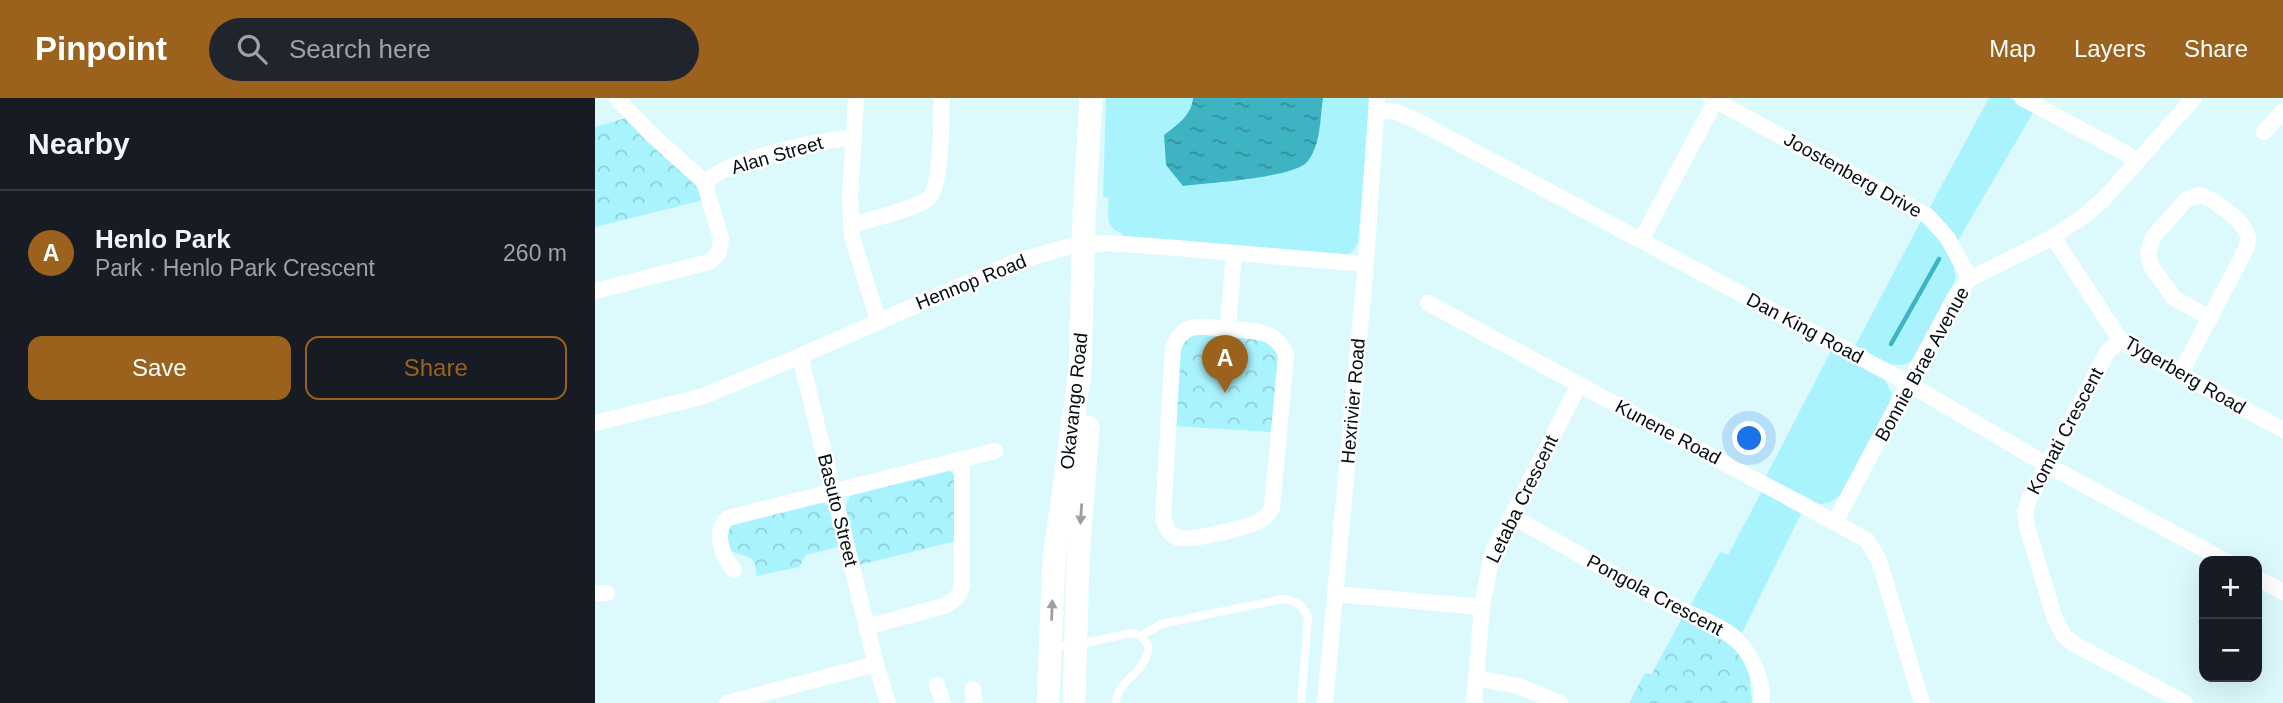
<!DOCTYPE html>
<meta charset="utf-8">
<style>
body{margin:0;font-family:Helvetica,sans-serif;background:#20242c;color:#f1f3f6}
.controls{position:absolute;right:21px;bottom:21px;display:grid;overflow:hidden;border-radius:14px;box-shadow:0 7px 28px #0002}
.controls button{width:63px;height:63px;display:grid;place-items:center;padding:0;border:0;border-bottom:2px solid #363941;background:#171b24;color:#f1f3f6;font:35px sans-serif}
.you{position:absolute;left:1155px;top:341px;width:24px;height:24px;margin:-18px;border:5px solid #fff;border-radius:50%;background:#1a73e8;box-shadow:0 0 0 10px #1a73e833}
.badge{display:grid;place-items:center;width:46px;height:46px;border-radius:50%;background:#9a621d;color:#fff;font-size:23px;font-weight:700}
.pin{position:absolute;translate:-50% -58px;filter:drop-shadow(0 2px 4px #0008)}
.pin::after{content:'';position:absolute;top:37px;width:24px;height:21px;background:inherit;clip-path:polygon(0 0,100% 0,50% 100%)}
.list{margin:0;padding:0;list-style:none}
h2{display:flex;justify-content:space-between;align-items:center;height:91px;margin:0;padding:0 28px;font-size:30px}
h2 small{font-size:23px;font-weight:400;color:#9ea1a6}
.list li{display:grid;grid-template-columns:46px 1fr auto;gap:21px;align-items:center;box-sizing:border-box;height:126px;padding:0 28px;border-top:2px solid #363941}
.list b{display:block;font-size:26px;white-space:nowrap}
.list p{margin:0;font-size:23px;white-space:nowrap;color:#9ea1a6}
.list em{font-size:23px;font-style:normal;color:#9ea1a6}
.actions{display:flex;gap:14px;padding:21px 28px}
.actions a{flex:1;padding:16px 0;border:2px solid #9a621d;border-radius:14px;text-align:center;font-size:24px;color:#9a621d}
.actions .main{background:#9a621d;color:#fff}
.icon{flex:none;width:38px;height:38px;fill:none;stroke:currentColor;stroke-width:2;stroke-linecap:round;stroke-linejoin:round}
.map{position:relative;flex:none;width:1688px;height:605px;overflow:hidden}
header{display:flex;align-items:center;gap:42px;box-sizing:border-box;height:98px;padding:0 35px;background:#9a621d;color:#fff}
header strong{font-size:33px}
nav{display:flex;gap:38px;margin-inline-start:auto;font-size:24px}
.search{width:490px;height:63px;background:#20242c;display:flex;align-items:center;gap:18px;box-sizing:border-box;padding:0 24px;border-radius:38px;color:#9ea1a6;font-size:26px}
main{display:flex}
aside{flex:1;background:#171b24}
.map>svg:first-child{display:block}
.grass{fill:#a9f3fe}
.park{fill:url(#park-crowns)}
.water{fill:url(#water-ripples)}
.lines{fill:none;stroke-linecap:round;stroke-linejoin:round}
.stream{stroke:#3eb3c2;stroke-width:4.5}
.lane{stroke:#fff;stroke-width:8}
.street{stroke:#fff;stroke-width:16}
.secondary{stroke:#fff;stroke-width:23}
.oneway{fill:#9a9f9f}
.labels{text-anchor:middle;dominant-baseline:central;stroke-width:5;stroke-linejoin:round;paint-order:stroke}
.street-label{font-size:19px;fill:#030e10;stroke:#fff}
</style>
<header>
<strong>Pinpoint</strong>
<div class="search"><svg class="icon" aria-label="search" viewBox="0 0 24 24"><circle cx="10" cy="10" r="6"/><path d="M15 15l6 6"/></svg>Search here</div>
<nav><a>Map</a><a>Layers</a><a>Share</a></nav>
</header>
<main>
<aside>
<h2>Nearby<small></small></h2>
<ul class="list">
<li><span class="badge">A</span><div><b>Henlo Park</b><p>Park · Henlo Park Crescent</p></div><em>260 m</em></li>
</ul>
<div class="actions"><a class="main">Save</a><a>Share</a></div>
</aside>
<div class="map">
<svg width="1688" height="605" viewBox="0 0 1688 605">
<defs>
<pattern id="park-crowns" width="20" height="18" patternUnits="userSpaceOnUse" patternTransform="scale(1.75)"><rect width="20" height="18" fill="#a9f3fe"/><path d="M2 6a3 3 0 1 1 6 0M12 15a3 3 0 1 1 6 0" fill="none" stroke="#90cfd9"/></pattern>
<pattern id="water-ripples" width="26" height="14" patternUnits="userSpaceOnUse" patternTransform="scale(1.75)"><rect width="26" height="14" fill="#3eb3c2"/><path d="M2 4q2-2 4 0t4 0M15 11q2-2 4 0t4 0" fill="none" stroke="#32909c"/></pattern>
</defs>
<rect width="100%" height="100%" fill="#dcfafe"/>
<g class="grass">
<path d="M 511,0 L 775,0 L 763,144 L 759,152 L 753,157 L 527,141 L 527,135 C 509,130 513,115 514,100 L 508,99 Z"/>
<path d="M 1394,0 L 1415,0 L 1439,13 L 1361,146 L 1334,111 Z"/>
<path d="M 1327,121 L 1340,131 L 1359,169 L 1361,181 L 1319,261 C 1301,277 1278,257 1260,248 Z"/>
<path d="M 1236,253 L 1290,282 L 1297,296 L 1294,306 L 1245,397 L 1234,405 L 1225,406 L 1171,378 Z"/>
<path d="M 1167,393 L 1207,414 L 1147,535 L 1095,508 L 1125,454 L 1133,457 Z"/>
</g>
<g class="park">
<path d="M 31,20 L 98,83 L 109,102 L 0,129 L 0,29 Z"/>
<path d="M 602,236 L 665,242 C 675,246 682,251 683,263 L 678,334 L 578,328 L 583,253 L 589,240 Z"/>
<path d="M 354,373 L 360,377 L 361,443 L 264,467 L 250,410 L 255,397 Z"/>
<path d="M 225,404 L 235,408 L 247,448 L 211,457 L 204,469 L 161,478 C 163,456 149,459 135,453 L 131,433 L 136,426 Z"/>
<path d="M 1087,520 L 1108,532 L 1111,531 L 1142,553 L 1154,573 L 1157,605 L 1034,605 L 1050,575 L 1056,577 Z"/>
</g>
<path class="water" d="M 598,0 L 728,0 C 725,20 726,46 713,63 C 701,80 612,85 588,88 L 571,67 L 569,37 C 581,28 597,17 598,0 Z"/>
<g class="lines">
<path class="stream" d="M 1296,246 L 1344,161"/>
<g class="lane">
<path d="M 546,538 L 566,526 L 688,501 C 702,503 707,506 713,519 L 706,605"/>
<path d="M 457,548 L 481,547 L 536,535 L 546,538 L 553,547 C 555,574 522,580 521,605"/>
</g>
<g class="street">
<path d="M 261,0 L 255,100 L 257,139 L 283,222"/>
<path d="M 1116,0 L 1333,118 L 1352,139 L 1375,181"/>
<path d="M 1427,0 L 1532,56 L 1541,64"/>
<path d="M 781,12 L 802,14 L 826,25 L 1302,279 L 1452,367 L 1631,463"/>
<path d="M 1669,34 L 1688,13"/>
<path d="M 109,84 C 117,80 124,74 133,70 C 162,57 227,41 259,40"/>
<path d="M 256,127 C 273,122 320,111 333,101 C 347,90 346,20 347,0"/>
<path d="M 1458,139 L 1526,243 L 1688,332"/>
<path d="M 1046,142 L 1121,2"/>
<path d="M 0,193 L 114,164 L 124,154 L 126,140 L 109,84 L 54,34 L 22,0"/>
<path d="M 833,205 L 1272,442 L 1284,462 L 1327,605"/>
<path d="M 633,231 C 657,233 683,231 691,258 L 677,410 C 674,415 671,419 666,422 C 655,429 597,443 584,440 C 573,437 571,429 568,419 L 578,250 C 588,222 608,229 633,231 L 639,155"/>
<path d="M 1526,243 L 1513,253 L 1434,401 L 1430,415 L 1432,429 L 1460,521 L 1470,539 L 1481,547 L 1590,605"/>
<path d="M 205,258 L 281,566 L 293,605"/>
<path d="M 1585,276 L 1650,153 C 1653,147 1654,142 1652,136 C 1648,123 1616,98 1603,97 L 1591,102 L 1558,139 L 1553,155 L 1556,168 L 1579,200 L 1615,220"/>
<path d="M 0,325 L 109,298 L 205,258 L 420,164 L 475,148 L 512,145 L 570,149 L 771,166"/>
<path d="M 917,418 C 966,446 1016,475 1066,502 C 1086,513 1128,527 1142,542 C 1156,556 1170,585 1166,605"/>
<path d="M 1240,424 L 1361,197 L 1375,181 L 1458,139 L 1490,117 L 1508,102 L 1599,0"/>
<path d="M 139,472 C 128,459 117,434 133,420 L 400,353"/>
<path d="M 1662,480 L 1688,494"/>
<path d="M 0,495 L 12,495"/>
<path d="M 740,496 L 887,509"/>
<path d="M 271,529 L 349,508 C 359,503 364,499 367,488 L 367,361"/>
<path d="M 881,580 L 923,588 L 965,605"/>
<path d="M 342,587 L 348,605"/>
<path d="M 378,591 L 379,605"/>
<path d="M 132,605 L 281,566"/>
<path d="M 730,605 L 771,166 L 782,0"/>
<path d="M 879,605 L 887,509 L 897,456 L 984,287"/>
</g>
<g class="secondary">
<path d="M 453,605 L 459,462 L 485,273 L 489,120 L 496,0"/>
<path d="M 479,605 L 483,462 L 493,329"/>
</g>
</g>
<defs><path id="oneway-solid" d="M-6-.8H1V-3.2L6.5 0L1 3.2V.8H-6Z" transform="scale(1.75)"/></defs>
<g class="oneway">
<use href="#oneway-solid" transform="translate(486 416) rotate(94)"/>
<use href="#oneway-solid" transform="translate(457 512) rotate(-88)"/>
</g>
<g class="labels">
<g class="street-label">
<text transform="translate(182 57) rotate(-16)">Alan Street</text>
<text transform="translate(1258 77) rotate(29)">Joostenberg Drive</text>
<text transform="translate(376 184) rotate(-22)">Hennop Road</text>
<text transform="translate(1210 230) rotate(28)">Dan King Road</text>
<text transform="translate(1327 266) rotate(-61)">Bonnie Brae Avenue</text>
<text transform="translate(1590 277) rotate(30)">Tygerberg Road</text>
<text transform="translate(479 303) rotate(-84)">Okavango Road</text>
<text transform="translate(758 303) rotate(-85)">Hexrivier Road</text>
<text transform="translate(1470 333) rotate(-62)">Komati Crescent</text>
<text transform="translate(1073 334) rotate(28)">Kunene Road</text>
<text transform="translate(927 401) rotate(-64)">Letaba Crescent</text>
<text transform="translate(243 412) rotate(76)">Basuto Street</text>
<text transform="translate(1060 497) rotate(28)">Pongola Crescent</text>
</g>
</g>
</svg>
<div class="controls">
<button>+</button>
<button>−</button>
</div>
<div class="you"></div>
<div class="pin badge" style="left:630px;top:295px">A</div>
</div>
</main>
